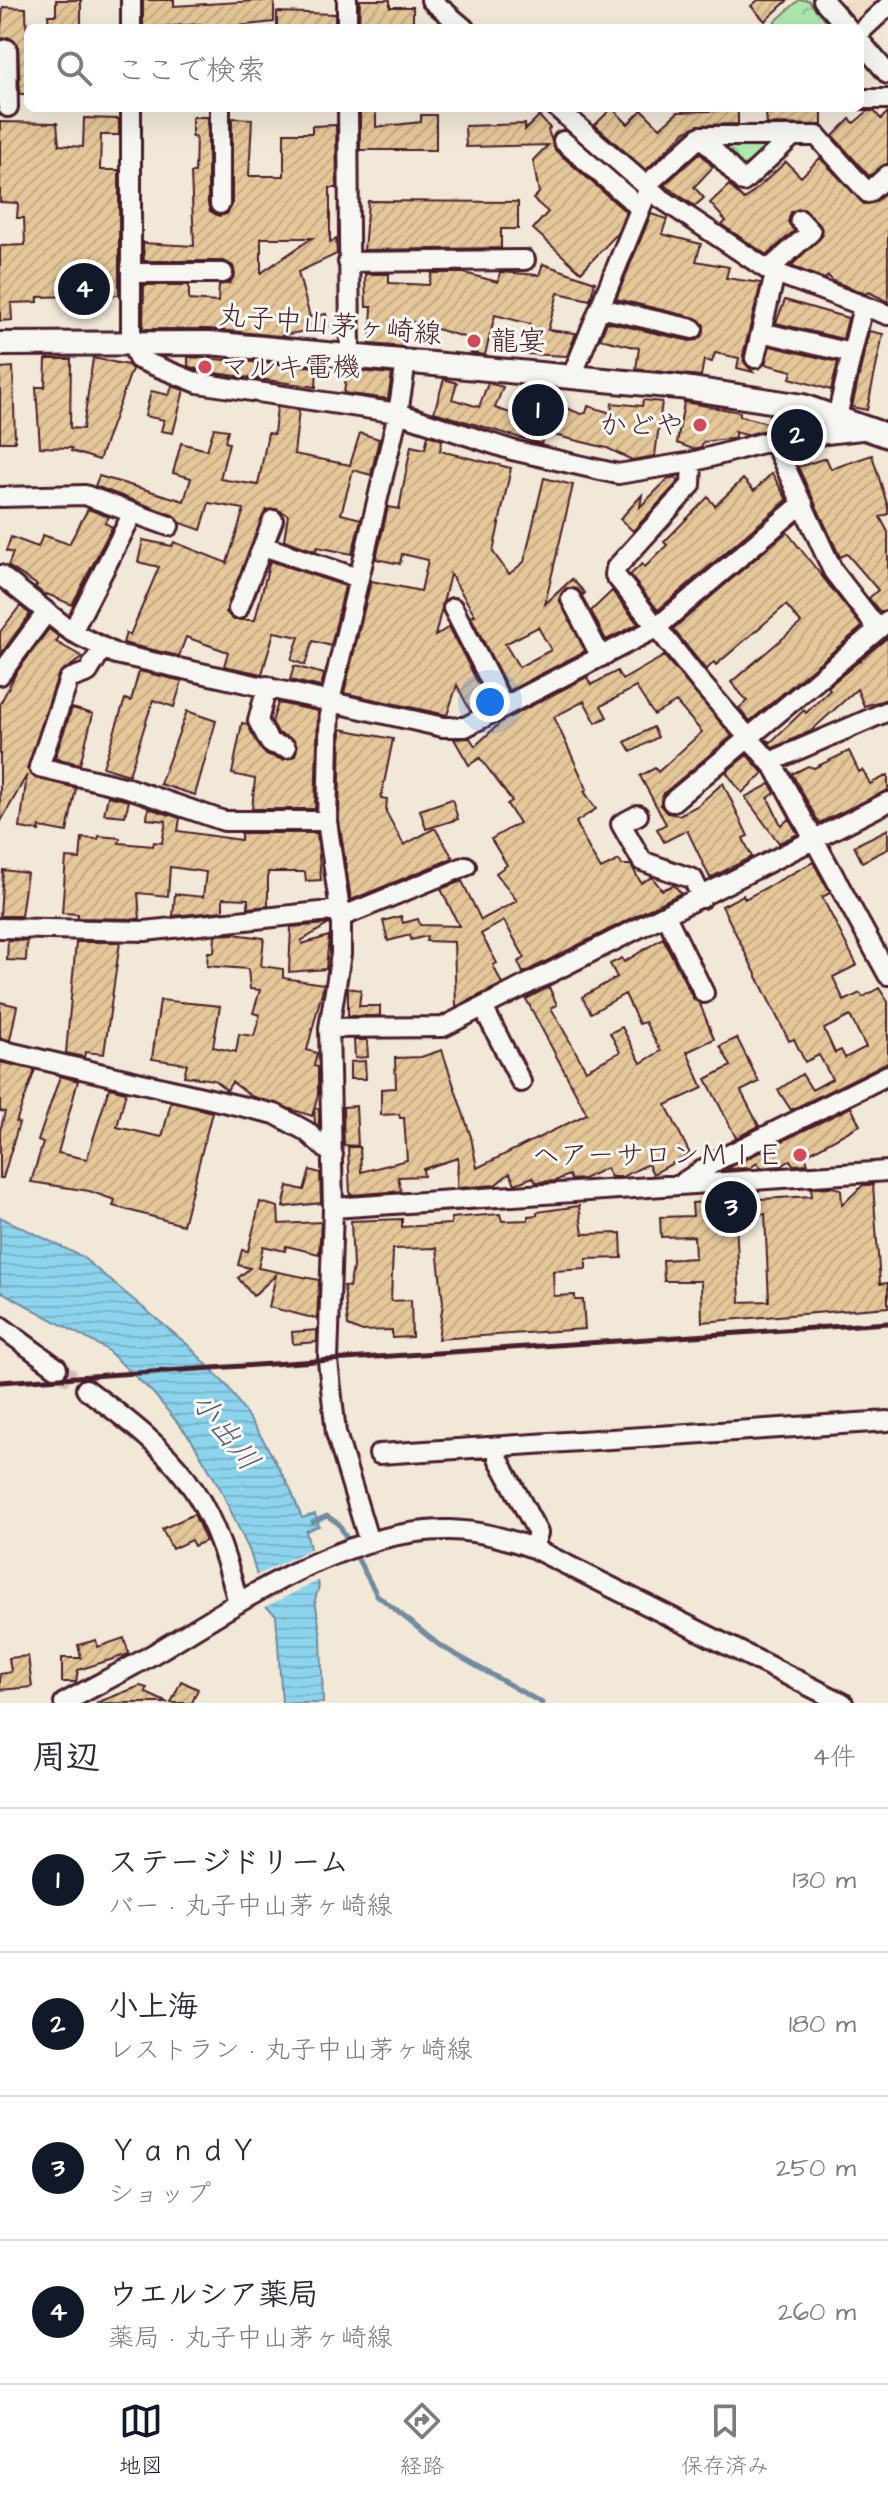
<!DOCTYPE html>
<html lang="ja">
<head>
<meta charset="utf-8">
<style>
  :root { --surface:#fff; --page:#f7f7f7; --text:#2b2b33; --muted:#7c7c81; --line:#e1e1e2; --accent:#111827 }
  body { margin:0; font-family:"Architects Daughter","Klee One",sans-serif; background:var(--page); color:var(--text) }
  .you { position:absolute; left:490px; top:702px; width:28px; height:28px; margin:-20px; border:6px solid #fff; border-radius:50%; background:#1a73e8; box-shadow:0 0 0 12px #1a73e833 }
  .badge { display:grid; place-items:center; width:52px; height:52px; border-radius:50%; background:var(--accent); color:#fff; font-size:26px; font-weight:700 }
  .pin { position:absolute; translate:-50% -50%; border:4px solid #fff; box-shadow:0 2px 8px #0006 }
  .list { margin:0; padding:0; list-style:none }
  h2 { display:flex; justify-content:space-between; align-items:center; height:104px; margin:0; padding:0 32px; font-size:34px }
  h2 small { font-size:26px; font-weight:400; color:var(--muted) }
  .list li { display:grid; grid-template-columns:52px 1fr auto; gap:24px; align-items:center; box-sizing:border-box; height:144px; padding:0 32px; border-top:2px solid var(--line) }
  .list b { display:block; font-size:30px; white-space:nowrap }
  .list p { margin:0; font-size:26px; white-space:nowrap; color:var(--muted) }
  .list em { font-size:26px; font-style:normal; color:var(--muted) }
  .icon { flex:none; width:44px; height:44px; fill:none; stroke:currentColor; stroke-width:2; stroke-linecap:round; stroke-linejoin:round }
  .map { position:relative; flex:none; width:888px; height:1703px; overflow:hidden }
  .search { position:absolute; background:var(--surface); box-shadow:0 8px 32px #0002; left:24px; right:24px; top:24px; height:88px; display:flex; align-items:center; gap:20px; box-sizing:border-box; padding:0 28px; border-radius:12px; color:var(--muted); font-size:30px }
  .sheet { height:680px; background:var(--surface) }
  nav { display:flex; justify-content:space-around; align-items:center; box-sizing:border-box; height:112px; border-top:2px solid var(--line); background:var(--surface); font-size:22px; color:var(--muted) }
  nav a { display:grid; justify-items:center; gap:4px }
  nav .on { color:var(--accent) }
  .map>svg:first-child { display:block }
</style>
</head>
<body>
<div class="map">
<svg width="888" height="1703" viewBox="0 0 888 1703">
  <defs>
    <pattern id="park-crowns" width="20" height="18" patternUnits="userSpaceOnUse" patternTransform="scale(2)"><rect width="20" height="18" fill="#ade9af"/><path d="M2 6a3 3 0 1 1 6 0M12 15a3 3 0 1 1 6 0" fill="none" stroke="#96c797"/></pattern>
    <pattern id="water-rules" width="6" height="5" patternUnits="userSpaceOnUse" patternTransform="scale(2)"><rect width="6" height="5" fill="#8cd4ed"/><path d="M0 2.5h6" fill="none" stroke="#7ab6cb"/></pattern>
    <pattern id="building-hatch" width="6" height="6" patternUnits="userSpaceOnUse" patternTransform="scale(2)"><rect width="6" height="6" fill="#e5c899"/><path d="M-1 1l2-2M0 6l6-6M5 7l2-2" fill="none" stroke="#c6ab84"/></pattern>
  </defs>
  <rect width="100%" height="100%" fill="#f1e8d7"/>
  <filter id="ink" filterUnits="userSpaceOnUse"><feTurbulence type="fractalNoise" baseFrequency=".0125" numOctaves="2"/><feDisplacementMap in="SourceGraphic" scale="16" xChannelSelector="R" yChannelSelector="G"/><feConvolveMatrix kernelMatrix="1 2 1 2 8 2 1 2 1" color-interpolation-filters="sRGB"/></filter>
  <g filter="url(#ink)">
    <path fill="#eddec4" d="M836 0H879L853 19Z"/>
    <path fill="url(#park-crowns)" stroke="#7c846d" stroke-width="2" d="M799 0H808L833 28H768Z
      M722 144 773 145 747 169Z"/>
    <path fill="url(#water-rules)" stroke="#728c9f" stroke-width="2" d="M0 1217 81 1256 188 1345 228 1387 264 1441 290 1488 302 1518 315 1514 319 1526 306 1531 319 1586 315 1600 321 1637 323 1703H282L276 1615 266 1607 250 1552 220 1488 191 1439 154 1394 106 1349 0 1291Z"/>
    <path fill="#f1e8d7" d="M314 1547 322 1579 263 1608 253 1577Z"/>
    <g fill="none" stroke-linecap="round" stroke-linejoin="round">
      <path stroke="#728c9f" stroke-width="5" d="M313 1522 327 1516 339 1524 377 1595 439 1645 542 1703"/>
    </g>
    <path fill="url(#building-hatch)" stroke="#4a1f2b" stroke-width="2" fill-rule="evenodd" d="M56 0H81V28H49L48 15H56Z
      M143 0H174V6L274 0V22L218 28H202V24L143 28Z
      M360 0H390V7H413V28L359 26Z
      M758 0H788L765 21 751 6Z
      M3 7 26 8 28 94H20L18 44 8 37 0 39Z
      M277 12 335 14V28H277Z
      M612 108 628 124 642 110 660 128 678 112 738 110V124L698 125 686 131 646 170 595 125Z
      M360 111H376V127L421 122V115H436V150H360Z
      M799 111H822V125L767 124 766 114Z
      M868 111H874L881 119 888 112V163L869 176 833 136 850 119 854 123Z
      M539 116 550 128 548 130 555 150 626 212 617 234 581 272 533 229 548 212 533 199 539 193 533 160 548 145 466 147 465 126 525 124V130Z
      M192 117H208V204L210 211 219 216 227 214 232 205V118L252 119 249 176H284V133H312V126L336 125 337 188H330V242L336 239 337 254 298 272 310 317 326 314 328 327 279 336 209 329H143L144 285H189V300L218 302 219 285 230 283 235 274 233 266 224 261H144L143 243 194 246 191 173H195L196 137H192ZM261 238H312L261 273Z
      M84 118 119 119V135H101L100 170H119V295L38 297V302L11 303 12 320 0 321V246L25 245 24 218H17L18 203 0 202V122L57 123 59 145 83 147Z
      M700 153 713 167 694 187 704 198 695 206 664 185Z
      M820 158 864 204 875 202 888 191V302L869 292 866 294 833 281 828 276 825 279 791 266 823 235 820 225 804 209 791 212 788 222 794 231 767 255 722 225 726 221 710 203 729 185 744 200 786 162 801 177Z
      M368 201 518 202V229H501V248L364 250Z
      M651 214 667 219 662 234 701 244 696 261 729 267 726 278 761 283 743 355 744 362 753 372 737 368 739 358 715 353 712 362 704 360 701 376 636 369 639 348 600 339 607 322 690 341 697 340 704 332V325L696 318 616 299Z
      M543 264 595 282 590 300 558 293 548 330 576 333 567 356 527 354 530 324 495 315 485 355 471 353 474 340 406 320 404 347 370 344 372 307H366L365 274H389V283L429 285 432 273H464L498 282 500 272 539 275Z
      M785 300 848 318 843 339 776 323Z
      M869 331 883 334 867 410 852 407Z
      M770 346 838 362 831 390 790 378 792 371 765 364Z
      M188 357 317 367 316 387 201 371 188 366Z
      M93 358 128 365 132 369 99 460 71 451 72 448 40 447 36 387H45L46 359H71L70 428 83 429Z
      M13 367 15 442H0V368Z
      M347 370 392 374 388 399 344 393Z
      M444 379 457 383 452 399 479 407 488 383 503 387 495 408 526 418 535 388 556 394 554 403 581 414 586 413 588 406 611 413 612 403 642 406 643 400 662 402 655 456 632 460 607 448 545 433 541 444 434 412Z
      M172 386 184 390 173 433 161 431 164 420 145 416 151 391 169 395Z
      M684 402 740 412V416L767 423 765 430 746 435 735 432V438L703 442 701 447 693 449 677 443Z
      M277 407 299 410 294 454 350 465 360 433 379 439 371 475 353 470 341 514 361 519 352 554 317 547 316 551 284 540 288 515 277 509 266 510 226 612 234 620H255L270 561 345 586 331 646 313 641 305 665 291 660 299 637 274 632 262 674 224 666 228 652 186 637 179 656 123 643 126 633 130 635 159 567 138 562 143 540 172 546 174 542 227 563 244 509 209 503 201 530 181 523 173 515 95 486 99 476 184 501 191 478 173 473 181 443 207 450 214 428 228 430 225 442 229 443 220 479 258 485 268 433 274 434Z
      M769 416 793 420 792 426 767 428Z
      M428 435 442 440 440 451 511 468 493 552 509 574 524 562 544 478 573 485 545 604 572 579 585 593 583 595 577 589 566 588 559 599 585 651 509 691 471 617 475 615 450 574 435 636 449 627 488 702 470 711 457 685 447 715 344 693 371 581 421 591 428 560 402 554 400 564 376 559 388 507 399 509 411 446 425 449ZM538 627 551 650 519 667 505 644Z
      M872 455 888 507V514L880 517 888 532V609L880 612 869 598 878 590 847 554 840 557 798 467 826 458 831 469Z
      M772 473 787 500 658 610 630 575 642 564 645 567 667 545 664 542 708 497 715 506 743 479 754 491Z
      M675 477 679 481 633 531 620 519 642 495 640 507 668 479Z
      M88 509 109 517 105 523 112 527 72 605 47 594 46 596 35 587 37 585 8 566 13 553 6 551 11 537 38 547 43 535 69 544Z
      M787 532 862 627 750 721 739 708 747 701 731 682 801 623 786 605 716 665 714 662 706 670 673 629Z
      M612 591 638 624 606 640 591 611Z
      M20 606 30 614 0 655V632Z
      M49 629 59 637 56 642 83 657 58 675 27 769 35 778 76 788 67 832 40 827 39 831 20 828 27 775 0 823V704L16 673Z
      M888 637V699L864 706 857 689 811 731 773 748 766 739 771 742 804 710 806 713 830 690 828 687Z
      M664 656 732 736 664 793 660 805 667 813 679 815 697 806 723 783 748 836 743 838 752 857 710 878 687 830 664 842 657 829 666 824 640 776 655 768 658 772 702 732 676 702 654 715 636 687 601 706 607 717 596 723 584 701 554 717 587 789 584 791 596 809 576 822 590 851 601 869 619 860 622 865H631L641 883 652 877 662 890 674 885 681 893 523 973 518 962 525 958 504 921 481 934 497 963 493 965 502 984 456 1007 454 942 426 941 427 936 411 940 410 935 388 941 383 921 401 916 403 923 418 919 420 925 459 926 441 889 462 881 481 920 517 901 496 873 507 865 491 839 519 823 507 804 512 801 480 758 469 765 454 739 470 738 475 746 502 721 587 677 591 685 617 671 622 680Z
      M294 666 324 674 321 687 290 680Z
      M139 671 182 681 174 707 153 700 129 775 103 767 125 699 131 701Z
      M278 703 318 711 315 809H252L255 779 232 774 242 723 247 724 265 754 283 760 295 756V741L278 733 272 722Z
      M72 708 93 714 80 764 55 758Z
      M187 711 216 721 195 795 160 784Z
      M653 727 658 737 631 752 625 742Z
      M341 729 393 739 381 798 387 799 386 812 404 845 435 828 453 858 351 900 339 820Z
      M849 751 859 772 863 770 870 784 888 775V790L819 823 792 774 808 766 814 768Z
      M747 755 763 773 742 793 726 772Z
      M770 784 775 793 768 798 781 825 789 819 798 834 779 843 745 797Z
      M108 796 129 801 125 816 104 814Z
      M452 799 458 819 426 829 420 810Z
      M148 808 180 818 178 831 241 840V833H317L321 880 306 881 305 872H268V906L248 908V899L223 898V911L173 916 175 894 203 897 206 872 170 867 168 896 138 893 140 919 78 918V914L62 913 66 858 80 859 82 838 98 839 99 836 120 838 119 843 153 846 154 842 162 843 166 821 147 819Z
      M888 829V849L862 862 854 846Z
      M813 862 830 893 822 897 857 965 833 977 844 1001 860 993 863 997 879 988 888 1002V1062L791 1110 778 1090 802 1074 812 1090 832 1079 819 1055 805 1062 794 1039 789 1041 722 906 743 895 745 899ZM850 1016 866 1047 845 1058 841 1050 835 1053 824 1029Z
      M3 870 27 873 21 916H0Z
      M329 924 301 941 302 944 329 936 326 969 289 972 291 927Z
      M233 934 264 938 261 966 283 969V978L324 984 307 1050 317 1053 314 1066 318 1067V1094L314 1109 319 1108V1127L315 1123 314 1109 312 1116 251 1096 232 1082 227 1090 214 1080 184 1076 187 1064 152 1059 160 1000 220 1006 213 1047 236 1052 239 1034 254 1036 260 1015 253 1013 260 990 250 989 248 969 207 966 208 952H214L215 935Z
      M663 938 693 998 700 1004 714 1039 687 1052 703 1088 666 1105 690 1154 653 1174 648 1164 622 1177H611L606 1168 583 1179 571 1180 569 1175 555 1181 536 1182 533 1177 515 1184 510 1173 495 1185 457 1188 458 1158 423 1169 424 1176 398 1177 401 1191 350 1195 348 1147H360L361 1172 407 1160 404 1118H400L399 1114 381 1115V1089L396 1088 395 1058 421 1057 442 1050 471 1137 477 1168 587 1114 526 999 549 987 557 1005 551 1008 586 1070 620 1052 610 1033 622 1027 641 1063 661 1051 645 1022 639 1024 625 994 591 1013 582 997 617 977 610 964 622 958 624 962Z
      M8 940 27 941 26 961 7 960Z
      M76 942H120L104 1054 85 1052 84 1057 66 1053Z
      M348 988 361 990 359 1006H380V1016H348Z
      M0 1002 17 1006 10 1040 0 1038Z
      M737 1038 759 1082 741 1091 759 1126 736 1138 706 1079 731 1066 720 1046Z
      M354 1040H367L368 1057 355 1058Z
      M365 1061 366 1079H350V1062Z
      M0 1062 35 1070 16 1122 19 1123 3 1178H0V1131L5 1112 0 1111Z
      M60 1076 78 1081 58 1153 87 1159 109 1088 126 1092 117 1127 162 1137 171 1102 212 1112 183 1225 113 1206 115 1200 89 1191 31 1182 43 1143 38 1141Z
      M356 1106 358 1146 344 1145 343 1107Z
      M851 1107 860 1125 811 1152 806 1157 808 1164 793 1165 790 1160 782 1166 760 1168 757 1163 750 1168 726 1169Z
      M310 1170 320 1173 321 1203 283 1207 288 1186 304 1190Z
      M863 1185H873L880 1284 888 1283V1307L702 1322 701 1281H664L663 1260 695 1258 694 1236 661 1237 660 1217 693 1216 692 1203 812 1196 811 1188 832 1187 841 1189 842 1205ZM765 1214 769 1301 740 1302 736 1220 738 1216Z
      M260 1202 278 1207 279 1224 321 1222 319 1254 286 1246 285 1251 263 1246 258 1268 319 1280 317 1319 269 1307 276 1275 253 1296 238 1278 250 1268 238 1265 242 1250 248 1251Z
      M579 1206 583 1234 621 1233 622 1258 586 1259V1269L553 1271 554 1296 575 1295V1300H583L585 1329 438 1339 443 1303 437 1248 393 1249 391 1301 411 1300 412 1337 392 1338V1330L360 1331 348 1326 344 1286 349 1287 353 1268 351 1221 402 1219V1227L451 1224V1218L500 1214 502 1221 528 1220V1216L537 1215V1212Z
      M317 1330V1342L293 1344 292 1332Z
      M194 1514 206 1541 194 1546 191 1540 172 1549 162 1529Z
      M124 1638 129 1654 78 1670 76 1682H62V1658H81L78 1645 96 1640 98 1647Z
      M28 1656 32 1687 0 1690V1674L11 1672 9 1658Z
      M181 1681 198 1689 192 1703H171Z
      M140 1686 147 1688 146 1693 168 1703H96Z"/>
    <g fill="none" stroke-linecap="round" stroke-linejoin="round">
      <path stroke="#d0c0b5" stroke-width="18" stroke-dasharray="18 9" stroke-linecap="butt" d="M57 1368 86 1389"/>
      <g stroke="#4a1f2b" stroke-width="24">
        <path id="minor" d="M131 0V28
          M347 0V28
          M431 0 464 28
          M823 0 848 28
          M860 32 888 6
          M860 41 888 74
          M7 49 8 107
          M860 99H888
          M131 108V341L138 359 198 383 398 413 512 450 618 474 692 462 773 440 870 429
          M348 108 350 356
          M557 108 659 197 768 270 888 315
          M701 136 743 182 793 136
          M563 141 640 208
          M220 204V108
          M348 262 525 260
          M768 270 811 232 800 220
          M132 273H223
          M775 274 761 332 851 353
          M600 308 693 329
          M755 358 761 332
          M572 376 652 180 701 136H817L868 193 888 175
          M837 417 863 306
          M773 440 833 571 878 629
          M692 462 691 485 616 568 615 575 701 683 775 768 888 975
          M0 497 85 495 133 513
          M263 546 358 578
          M0 575 72 632 116 654 443 727H465L656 628 803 503
          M571 599 601 657
          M453 608 504 707
          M238 609 273 520
          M72 632 133 513 169 526
          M102 649 88 672 69 679 39 767 128 788 224 821H327
          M0 675 46 613
          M267 686 258 721 270 743 286 748
          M770 762 888 711
          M672 802 888 621
          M638 815 621 824 642 861 693 879 702 898
          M666 916 704 993
          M341 917 466 866
          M0 928 145 931 339 910
          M483 1007 521 1082
          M329 1028 443 1027 888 802
          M0 1050 275 1114 306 1131 333 1155
          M685 1181 718 1160 888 1075
          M333 1208 888 1171
          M0 1326 57 1368
          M86 1389C178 1457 210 1489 238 1603
          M500 1447 498 1458 538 1533 533 1548
          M379 1454 888 1421
          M369 1542 336 1433 328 1361 333 1208 329 1028 341 954V917L327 821 330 701 398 413 406 362
          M64 1703C94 1686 125 1671 155 1653 240 1602 347 1528 450 1530 480 1531 505 1538 533 1548L843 1703"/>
      </g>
      <g stroke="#4a1f2b" stroke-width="28">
        <path id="major" d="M0 344 209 343 679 387 803 406 888 436"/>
      </g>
      <use href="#minor" stroke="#f6f6f2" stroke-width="18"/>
      <use href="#major" stroke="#f6f6f2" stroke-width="22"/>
      <path stroke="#4a1f2b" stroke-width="5" d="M0 1382 888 1323"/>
    </g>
  </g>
  <g fill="#d1495b" stroke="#f6f6f2" stroke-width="3">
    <circle cx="474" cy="341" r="8"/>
    <circle cx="205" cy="367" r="8"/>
    <circle cx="700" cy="425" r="8"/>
    <circle cx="800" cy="1155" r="8"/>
  </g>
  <g text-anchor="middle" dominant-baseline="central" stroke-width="6" stroke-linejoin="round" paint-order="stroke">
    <g font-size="28" fill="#4a1f2b" stroke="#f6f6f2">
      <text transform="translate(330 325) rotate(5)">丸子中山茅ヶ崎線</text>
    </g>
    <g font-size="28" fill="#4a1f2b" stroke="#f6f6f2" text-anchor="start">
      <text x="490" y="341">龍宴</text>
      <text x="221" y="367">マルキ電機</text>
      <text x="684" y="425" text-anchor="end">かどや</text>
      <text x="784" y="1155" text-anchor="end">ヘアーサロンＭＩＥ</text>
    </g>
    <g font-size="30" font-style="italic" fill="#5e5565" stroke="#f6f6f2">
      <text transform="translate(225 1432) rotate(52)">小出川</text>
    </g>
  </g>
</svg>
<div class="you"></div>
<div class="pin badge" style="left:538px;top:410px">1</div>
<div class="pin badge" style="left:797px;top:435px">2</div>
<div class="pin badge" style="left:731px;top:1207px">3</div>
<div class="pin badge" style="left:84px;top:289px">4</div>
<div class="search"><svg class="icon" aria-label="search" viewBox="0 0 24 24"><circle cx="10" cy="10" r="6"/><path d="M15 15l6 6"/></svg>ここで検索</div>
</div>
<section class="sheet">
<h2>周辺<small>4件</small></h2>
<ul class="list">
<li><span class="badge">1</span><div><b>ステージドリーム</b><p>バー · 丸子中山茅ヶ崎線</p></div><em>130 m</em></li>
<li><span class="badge">2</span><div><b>小上海</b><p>レストラン · 丸子中山茅ヶ崎線</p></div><em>180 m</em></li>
<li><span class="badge">3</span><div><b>ＹａｎｄＹ</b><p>ショップ</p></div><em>250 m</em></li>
<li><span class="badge">4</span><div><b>ウエルシア薬局</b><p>薬局 · 丸子中山茅ヶ崎線</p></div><em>260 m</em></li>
</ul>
</section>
<nav>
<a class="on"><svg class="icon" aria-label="map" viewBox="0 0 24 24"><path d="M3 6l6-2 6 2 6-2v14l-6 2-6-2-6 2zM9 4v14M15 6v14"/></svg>地図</a>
<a><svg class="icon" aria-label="directions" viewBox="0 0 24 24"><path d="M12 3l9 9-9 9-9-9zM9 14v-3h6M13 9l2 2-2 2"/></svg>経路</a>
<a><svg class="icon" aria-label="saved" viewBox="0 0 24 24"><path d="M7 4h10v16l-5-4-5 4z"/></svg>保存済み</a>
</nav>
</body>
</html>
